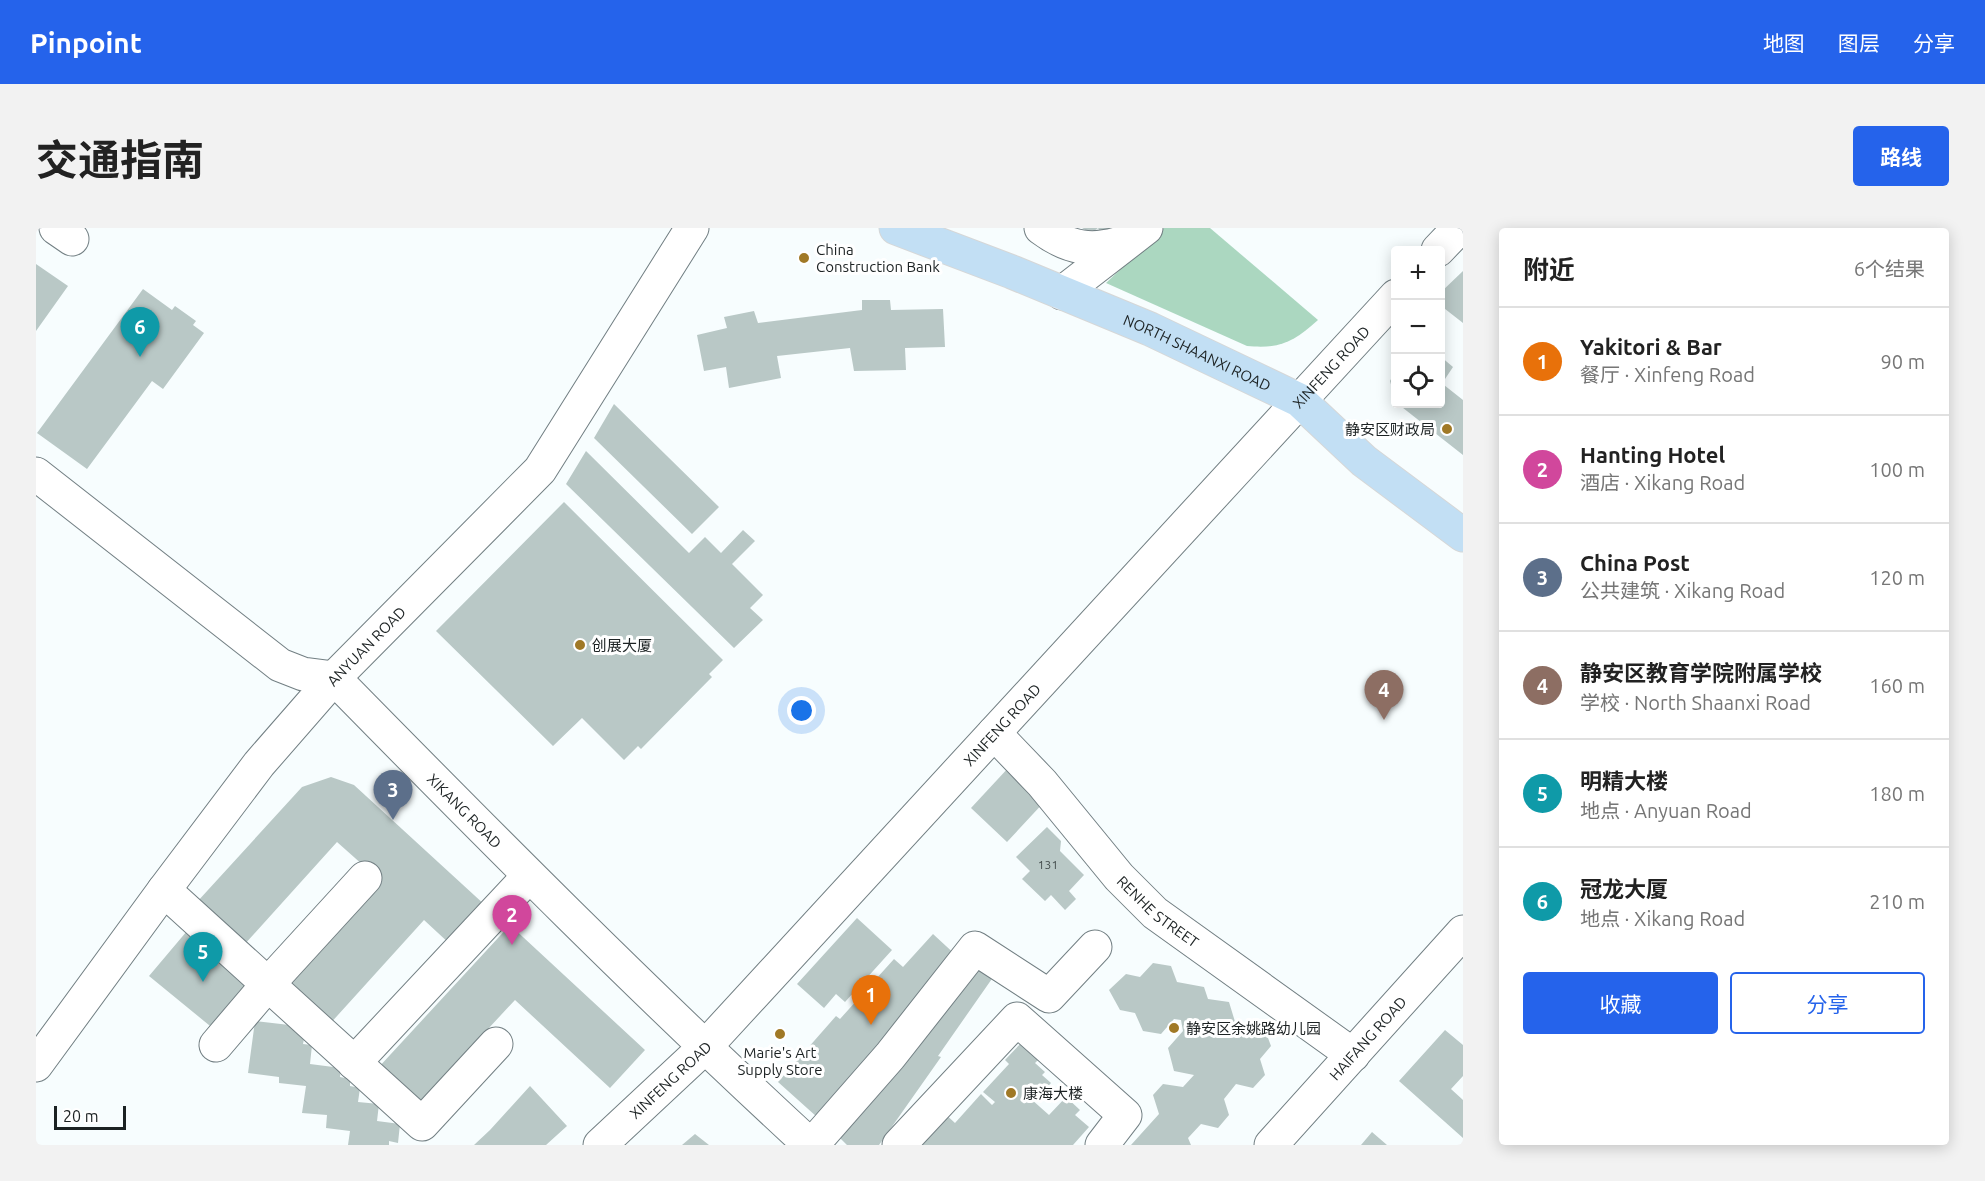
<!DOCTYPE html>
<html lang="zh">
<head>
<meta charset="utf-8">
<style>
  :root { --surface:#fff; --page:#f2f2f2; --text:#222; --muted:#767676; --line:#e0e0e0; --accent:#2563eb }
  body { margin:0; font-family:Ubuntu,"Noto Sans SC",sans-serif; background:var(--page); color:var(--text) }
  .controls { position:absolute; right:18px; top:18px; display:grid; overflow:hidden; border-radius:6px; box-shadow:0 3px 15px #0003 }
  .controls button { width:54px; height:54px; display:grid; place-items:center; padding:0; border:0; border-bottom:2px solid var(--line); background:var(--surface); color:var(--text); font:30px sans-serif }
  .scale { position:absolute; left:18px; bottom:15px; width:72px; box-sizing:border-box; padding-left:6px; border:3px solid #1c2223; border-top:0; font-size:16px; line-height:21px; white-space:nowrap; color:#1c2223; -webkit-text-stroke:4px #fff; paint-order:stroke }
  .you { position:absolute; left:766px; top:483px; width:21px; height:21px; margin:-15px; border:4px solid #fff; border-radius:50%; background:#1a73e8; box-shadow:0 0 0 9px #1a73e833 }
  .badge { display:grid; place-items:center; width:39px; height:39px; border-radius:50%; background:var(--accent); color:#fff; font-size:20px; font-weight:700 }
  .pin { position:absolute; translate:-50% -50px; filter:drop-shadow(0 2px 3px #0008) }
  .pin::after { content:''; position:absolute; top:32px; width:21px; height:18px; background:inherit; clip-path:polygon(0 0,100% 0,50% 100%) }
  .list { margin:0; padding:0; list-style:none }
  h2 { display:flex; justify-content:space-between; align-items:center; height:78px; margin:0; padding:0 24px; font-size:26px }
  h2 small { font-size:20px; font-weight:400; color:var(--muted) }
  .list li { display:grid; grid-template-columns:39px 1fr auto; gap:18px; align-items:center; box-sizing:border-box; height:108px; padding:0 24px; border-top:2px solid var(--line) }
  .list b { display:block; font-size:22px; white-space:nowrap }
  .list p { margin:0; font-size:20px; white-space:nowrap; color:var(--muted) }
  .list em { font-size:20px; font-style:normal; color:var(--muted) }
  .actions { display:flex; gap:12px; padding:18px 24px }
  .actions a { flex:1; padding:14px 0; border:2px solid var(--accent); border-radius:6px; text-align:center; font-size:21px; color:var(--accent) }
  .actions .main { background:var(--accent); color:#fff }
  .icon { flex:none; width:33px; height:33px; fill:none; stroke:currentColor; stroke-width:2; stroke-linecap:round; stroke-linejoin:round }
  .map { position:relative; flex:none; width:1427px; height:917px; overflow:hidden; border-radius:6px }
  header { display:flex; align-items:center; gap:36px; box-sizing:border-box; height:84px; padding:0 30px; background:var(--accent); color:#fff }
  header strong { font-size:28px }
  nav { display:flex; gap:33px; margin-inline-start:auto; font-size:21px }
  .intro { display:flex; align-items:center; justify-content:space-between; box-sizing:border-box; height:144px; padding:0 36px }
  h1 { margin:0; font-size:42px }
  .button { padding:15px 27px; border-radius:6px; background:var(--accent); color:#fff; font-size:21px; font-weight:700 }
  main { display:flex; gap:36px; padding:0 36px }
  aside { flex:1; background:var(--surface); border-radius:6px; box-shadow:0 3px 15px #0003 }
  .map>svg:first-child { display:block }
</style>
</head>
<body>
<header>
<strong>Pinpoint</strong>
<nav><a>地图</a><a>图层</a><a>分享</a></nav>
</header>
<div class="intro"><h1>交通指南</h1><a class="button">路线</a></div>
<main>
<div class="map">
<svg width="1427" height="917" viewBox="0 0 1427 917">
  <rect width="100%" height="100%" fill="#f7fdfe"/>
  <path fill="#abd7c0" d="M1128 0H1174L1282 92C1257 114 1245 121 1211 118L1070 55Z"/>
  <path fill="#b9c8c6" d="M1046 0H1073L1065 5 1062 0 1055 5Z
    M0 36 32 58 0 103Z
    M1427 43V95L1404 77V65Z
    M107 61 136 82 139 78 160 93 157 97 168 105 127 161 116 153 51 241 1 205Z
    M826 72H854L855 82 907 81 909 119 869 120 870 142 818 143 814 120 741 128 745 150 693 160 690 139 668 143 661 107 691 100 688 89 718 83 722 95 826 82Z
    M1404 128 1417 139 1409 151 1408 157 1427 172V227L1362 176H1404Z
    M1360 141V174L1356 170 1358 167 1354 153Z
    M578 176 683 279 656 306 558 210Z
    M550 223 653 325 669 309 685 325 707 302 719 313 696 336 727 367 714 380 727 392 698 420 530 256Z
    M528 274 687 432 673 446 676 449 605 521 602 518 588 532 546 490 517 518 400 403Z
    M974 538 1010 572 971 614 935 580Z
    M295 549 318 557 450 678 415 717 388 692 292 798 249 759 346 654 301 614 208 717 161 674 266 559Z
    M1011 599 1025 613 1024 623 1048 647 1033 663 1040 671 1029 682 1015 667 1009 673 986 651 994 643 980 629Z
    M821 690 856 722 809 774 800 766 788 780 761 756Z
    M474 697 609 822 574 860 479 772 382 876 342 840Z
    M151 703 217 757 179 802 113 748Z
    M897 706 923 730 781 889 742 854 800 788 804 791 858 731 867 739Z
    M940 731 960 745 902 828 905 829 843 917H811L804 910 875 822Z
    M1117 735 1135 738 1141 754 1168 759 1172 771 1193 774 1200 797 1229 802 1235 818 1224 831 1229 847 1217 860 1200 856 1188 871 1193 887 1182 900 1165 896 1152 910 1155 917H1095L1123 886 1117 867 1127 856 1147 859 1158 847 1138 843 1132 820 1147 803 1145 792 1138 791 1125 806 1107 803 1099 785 1084 782 1073 762 1090 746 1104 749Z
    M219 793 262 798 261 805 269 806 267 816 276 817 274 836 305 840 304 849 314 851V858L324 860 322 874 343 876 341 893 364 896 362 915 353 913V917H312L314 903 290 900 291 887 266 885 270 858 243 855V849L212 845Z
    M1409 802 1427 817V848L1415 861 1427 872V910L1363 853Z
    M986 814 1004 830 999 835 1009 844 1006 847 1015 855 1005 866 1003 863 995 871 1013 887 1030 869 1044 882 1039 887 1053 899 1037 917H875L906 883 919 895 945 866 956 877 959 874 947 864 973 836 969 832Z
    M494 858 531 898 510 917H438L454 902Z
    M1336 904 1351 917H1325Z
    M659 906 673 917H646Z"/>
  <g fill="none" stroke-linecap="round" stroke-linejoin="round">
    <g stroke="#727f83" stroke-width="35">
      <g id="minor">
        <path d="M20 0 36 11"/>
        <path d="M1005 0C1033 21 1057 25 1090 13"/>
        <path d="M1402 22 1423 0"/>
        <path d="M1026 65 1110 0"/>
        <path id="s1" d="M0 246 244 437 267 446 298 450C454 609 610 766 774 917"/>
        <path id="s2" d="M958 505 1006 555 1083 649 1119 685 1317 827"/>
        <path d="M128 662 386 896 460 816"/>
        <path d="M180 817 232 756 329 650"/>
        <path d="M318 835 493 648"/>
        <path id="s3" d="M0 837 128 662 223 536 298 450 504 242 656 0"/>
        <path id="s4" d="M564 917 669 819 1360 68"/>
        <path d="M776 917 854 828 939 720 1013 768 1059 719"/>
        <path d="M863 917 981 791 1089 887 1066 917"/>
        <path id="s5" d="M1235 917 1427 704"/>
      </g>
    </g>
    <g stroke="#d6d7d7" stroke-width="35">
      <g id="major">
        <path id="s6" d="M860 0 976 44 1114 101 1263 172 1328 233 1427 307"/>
      </g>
    </g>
    <use href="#minor" stroke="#fff" stroke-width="33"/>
    <use href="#major" stroke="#c2dff4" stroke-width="33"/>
  </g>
  <g fill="#a07926" stroke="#fff" stroke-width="2">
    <circle cx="768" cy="30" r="6"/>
    <circle cx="1411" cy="201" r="6"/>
    <circle cx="544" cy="417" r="6"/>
    <circle cx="1138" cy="800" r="6"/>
    <circle cx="744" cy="806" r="6"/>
    <circle cx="975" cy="865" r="6"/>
  </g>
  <g text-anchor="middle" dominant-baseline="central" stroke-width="6" stroke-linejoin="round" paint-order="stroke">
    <g font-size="12" fill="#434c4c">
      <text x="1012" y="636">131</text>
    </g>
    <g font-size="15" fill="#1c2223" stroke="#fff" text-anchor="start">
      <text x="780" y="21">China<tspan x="780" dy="17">Construction Bank</tspan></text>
      <text x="1399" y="201" text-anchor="end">静安区财政局</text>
      <text x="556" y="417">创展大厦</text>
      <text x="1150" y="800">静安区余姚路幼儿园</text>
      <text x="744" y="824" text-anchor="middle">Marie's Art<tspan x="744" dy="17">Supply Store</tspan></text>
      <text x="987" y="865">康海大楼</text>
    </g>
    <g font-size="15" fill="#1c2223" stroke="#fff">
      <text stroke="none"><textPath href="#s6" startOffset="326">NORTH SHAANXI ROAD</textPath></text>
      <text stroke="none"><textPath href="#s4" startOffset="1068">XINFENG ROAD</textPath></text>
      <text stroke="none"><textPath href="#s3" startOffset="534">ANYUAN ROAD</textPath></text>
      <text stroke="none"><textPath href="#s4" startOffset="582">XINFENG ROAD</textPath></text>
      <text stroke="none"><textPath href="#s1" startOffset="552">XIKANG ROAD</textPath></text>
      <text stroke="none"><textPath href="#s2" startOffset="243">RENHE STREET</textPath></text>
      <text stroke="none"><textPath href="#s5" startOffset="144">HAIFANG ROAD</textPath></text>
      <text stroke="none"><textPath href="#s4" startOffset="96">XINFENG ROAD</textPath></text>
    </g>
  </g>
</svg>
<div class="controls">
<button>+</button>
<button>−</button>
<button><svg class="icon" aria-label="locate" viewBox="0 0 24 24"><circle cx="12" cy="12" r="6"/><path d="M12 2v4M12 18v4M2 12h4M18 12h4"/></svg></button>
</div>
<div class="scale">20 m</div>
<div class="you"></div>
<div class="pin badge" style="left:835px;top:797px;background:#e8710a">1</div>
<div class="pin badge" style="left:476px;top:717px;background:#d1479c">2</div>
<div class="pin badge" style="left:357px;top:592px;background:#5c6f8a">3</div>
<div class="pin badge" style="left:1348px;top:492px;background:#8d6e63">4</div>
<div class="pin badge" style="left:167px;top:754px;background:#0f9aa8">5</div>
<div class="pin badge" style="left:104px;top:129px;background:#0f9aa8">6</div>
</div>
<aside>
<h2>附近<small>6个结果</small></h2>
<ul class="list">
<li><span class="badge" style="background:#e8710a">1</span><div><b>Yakitori &amp; Bar</b><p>餐厅 · Xinfeng Road</p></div><em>90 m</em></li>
<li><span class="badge" style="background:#d1479c">2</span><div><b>Hanting Hotel</b><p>酒店 · Xikang Road</p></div><em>100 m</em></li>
<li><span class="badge" style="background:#5c6f8a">3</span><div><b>China Post</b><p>公共建筑 · Xikang Road</p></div><em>120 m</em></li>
<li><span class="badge" style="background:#8d6e63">4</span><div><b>静安区教育学院附属学校</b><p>学校 · North Shaanxi Road</p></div><em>160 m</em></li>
<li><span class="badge" style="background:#0f9aa8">5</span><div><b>明精大楼</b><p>地点 · Anyuan Road</p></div><em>180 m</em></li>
<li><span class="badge" style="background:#0f9aa8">6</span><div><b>冠龙大厦</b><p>地点 · Xikang Road</p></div><em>210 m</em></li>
</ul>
<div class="actions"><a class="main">收藏</a><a>分享</a></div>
</aside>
</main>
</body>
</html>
